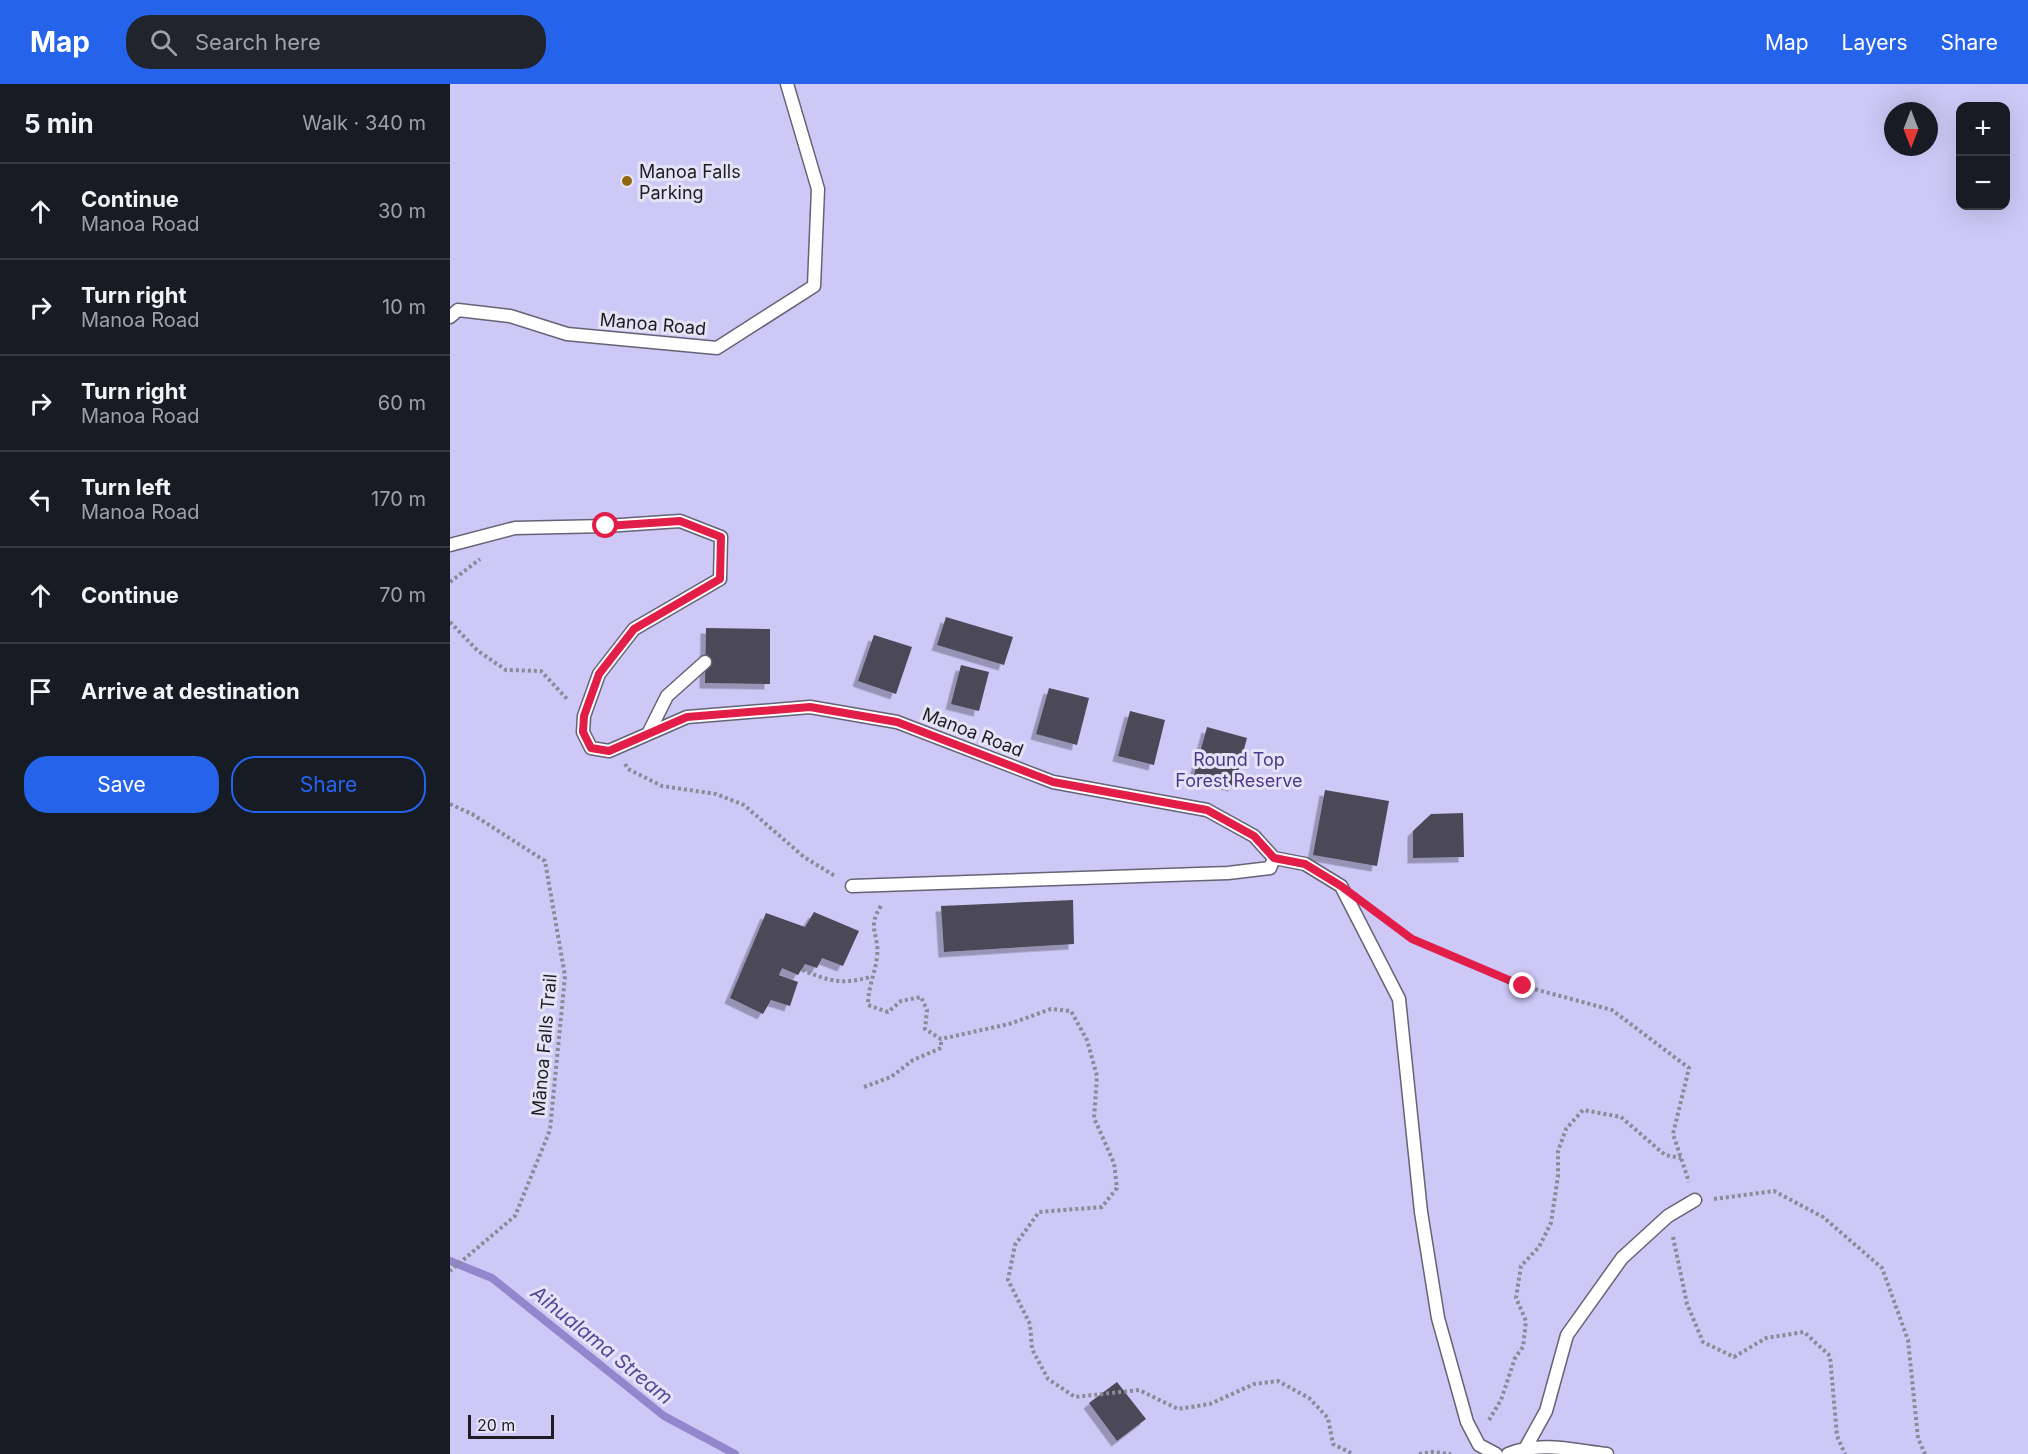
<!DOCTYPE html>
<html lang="en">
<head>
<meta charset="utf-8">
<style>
  :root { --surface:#171b24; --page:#20242c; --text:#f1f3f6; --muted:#9ea1a6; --line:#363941; --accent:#2563eb }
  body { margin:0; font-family:Inter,sans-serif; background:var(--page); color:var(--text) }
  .controls { position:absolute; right:18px; top:18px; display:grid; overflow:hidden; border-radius:12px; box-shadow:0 6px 24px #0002 }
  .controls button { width:54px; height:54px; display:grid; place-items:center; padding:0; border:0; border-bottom:2px solid var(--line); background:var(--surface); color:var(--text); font:30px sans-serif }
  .compass { position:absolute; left:1434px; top:18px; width:54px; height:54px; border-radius:50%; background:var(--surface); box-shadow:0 6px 24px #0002; rotate:180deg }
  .scale { position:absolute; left:18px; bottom:15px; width:86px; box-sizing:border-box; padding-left:6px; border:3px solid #1e1d24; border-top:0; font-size:16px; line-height:21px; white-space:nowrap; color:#1e1d24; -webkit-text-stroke:4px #e5e3f6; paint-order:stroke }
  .stop { position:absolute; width:18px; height:18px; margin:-14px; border:4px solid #e11d48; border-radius:50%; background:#fff }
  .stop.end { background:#e11d48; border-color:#fff; box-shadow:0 2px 6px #0008 }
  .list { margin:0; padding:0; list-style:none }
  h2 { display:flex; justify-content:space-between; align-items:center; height:78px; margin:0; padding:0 24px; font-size:26px }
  h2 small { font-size:20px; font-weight:400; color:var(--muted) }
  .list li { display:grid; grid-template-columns:39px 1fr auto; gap:18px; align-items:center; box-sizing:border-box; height:96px; padding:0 24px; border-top:2px solid var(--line) }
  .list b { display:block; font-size:22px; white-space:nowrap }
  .list p { margin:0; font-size:20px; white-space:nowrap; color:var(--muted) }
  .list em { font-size:20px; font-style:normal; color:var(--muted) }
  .actions { display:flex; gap:12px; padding:18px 24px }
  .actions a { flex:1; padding:14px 0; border:2px solid var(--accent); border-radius:24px; text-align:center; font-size:21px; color:var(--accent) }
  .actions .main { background:var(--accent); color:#fff }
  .icon { flex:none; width:33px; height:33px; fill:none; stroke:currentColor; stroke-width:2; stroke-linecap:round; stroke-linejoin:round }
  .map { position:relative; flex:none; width:1578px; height:1370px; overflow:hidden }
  header { display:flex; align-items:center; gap:36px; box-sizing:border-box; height:84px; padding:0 30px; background:var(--accent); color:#fff }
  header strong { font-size:28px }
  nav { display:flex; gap:33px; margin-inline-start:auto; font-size:21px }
  .search { width:420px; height:54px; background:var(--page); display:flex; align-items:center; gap:15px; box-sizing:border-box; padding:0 21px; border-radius:24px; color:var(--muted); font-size:22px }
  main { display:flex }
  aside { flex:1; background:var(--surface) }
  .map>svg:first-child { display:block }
</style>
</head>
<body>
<header>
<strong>Map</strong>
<div class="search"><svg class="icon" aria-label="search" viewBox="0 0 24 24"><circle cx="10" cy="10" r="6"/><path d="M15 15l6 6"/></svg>Search here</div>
<nav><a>Map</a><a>Layers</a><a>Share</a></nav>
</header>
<main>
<aside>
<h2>5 min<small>Walk · 340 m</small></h2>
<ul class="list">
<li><svg class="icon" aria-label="ahead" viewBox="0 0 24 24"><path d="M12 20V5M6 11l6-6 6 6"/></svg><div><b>Continue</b><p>Manoa Road</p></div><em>30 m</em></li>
<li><svg class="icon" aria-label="right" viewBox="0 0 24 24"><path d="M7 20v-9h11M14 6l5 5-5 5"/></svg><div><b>Turn right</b><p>Manoa Road</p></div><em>10 m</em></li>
<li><svg class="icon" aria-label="right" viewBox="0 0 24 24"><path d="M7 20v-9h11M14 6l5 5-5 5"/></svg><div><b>Turn right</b><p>Manoa Road</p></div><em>60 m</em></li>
<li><svg class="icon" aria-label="left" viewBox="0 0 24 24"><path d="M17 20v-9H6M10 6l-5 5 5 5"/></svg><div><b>Turn left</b><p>Manoa Road</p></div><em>170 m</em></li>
<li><svg class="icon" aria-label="ahead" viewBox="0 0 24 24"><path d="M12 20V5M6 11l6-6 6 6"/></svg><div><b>Continue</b></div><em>70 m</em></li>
<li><svg class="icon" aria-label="arrive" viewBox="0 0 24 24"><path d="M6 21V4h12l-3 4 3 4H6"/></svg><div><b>Arrive at destination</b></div></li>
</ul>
<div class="actions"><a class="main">Save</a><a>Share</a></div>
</aside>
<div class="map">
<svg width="1578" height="1370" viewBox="0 0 1578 1370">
  <defs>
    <filter id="shadow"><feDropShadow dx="-5.5" dy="5.5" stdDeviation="0" flood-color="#0004"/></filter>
  </defs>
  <rect width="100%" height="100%" fill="#e5e3f6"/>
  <path fill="#cec8f7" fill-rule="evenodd" d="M0 0H1578V1370H0ZM1510 22H1556V122H1510ZM1443 27H1479V63H1443Z"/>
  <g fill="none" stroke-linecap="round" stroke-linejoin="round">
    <path stroke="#9286cc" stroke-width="8" d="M0 1177 42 1194 214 1332 285 1370"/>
  </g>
  <path fill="#4b4959" filter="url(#shadow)" d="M496 533 563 553 554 581 487 561Z
    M256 544 320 545V600L255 599Z
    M424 551 462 563 446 610 408 597Z
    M511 581 539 588 529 627 501 620Z
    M599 604 639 614 627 661 586 650Z
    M680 627 715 636 704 681 668 672Z
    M757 643 797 654 784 702 744 691Z
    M875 706 939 717 927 782 863 771Z
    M1013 729 1014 773 963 774V747L981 730Z
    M623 816 624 860 494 868 491 822Z
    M364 828 409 847 393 882 372 874 367 884 355 880 348 891 332 884 329 891 348 898 340 922 321 916 313 930 280 914 316 829 355 843Z
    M667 1298 696 1335 667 1357 639 1319Z"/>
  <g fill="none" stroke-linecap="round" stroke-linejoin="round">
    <g stroke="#656374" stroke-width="15">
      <path id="service" d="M0 233 8 226 60 232 117 250 267 264 364 202 368 105 337 0
        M0 461 65 444 156 442 230 437 271 453 270 495 184 545 149 590 134 632 133 648 141 664 159 667 237 633 360 623 447 638 603 698 757 726 804 752 824 774 820 784 778 789 402 802
        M198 650 217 612 255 578
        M824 774 855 780 891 802 949 915 971 1128 988 1234 1017 1338 1029 1361 1046 1370
        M1076 1363 1096 1327 1117 1251 1172 1174 1218 1132 1245 1116
        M1058 1370C1091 1357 1123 1366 1157 1370"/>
    </g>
    <path stroke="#8b8a97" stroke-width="4" stroke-dasharray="3 3" stroke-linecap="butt" d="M0 498 30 475
      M0 538 28 567 56 586 91 587 118 616
      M175 680 178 685 212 702 266 710 294 721 354 773 385 792
      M0 720 22 730 95 777 115 892 100 1046 65 1132 0 1187
      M431 822C416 844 430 851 427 873 425 890 418 903 418 921L438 928 451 917 471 913 477 926 475 945 491 955 559 940 601 925 621 927 637 956 647 992 644 1034 664 1079 667 1104 652 1123 589 1128 565 1161 558 1196 580 1240 582 1265 598 1295 625 1313 689 1306 728 1325 760 1320 804 1300 828 1297 859 1314 878 1334 883 1360 903 1370
      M929 831 962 855 1073 902 1162 926 1239 984 1223 1050 1239 1098
      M352 886C379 897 392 901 420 893
      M414 1003 441 993 463 976 491 964V955
      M1264 1115 1324 1107 1373 1133 1432 1184 1458 1256 1468 1354 1475 1370
      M1223 1153 1237 1220 1253 1258 1284 1273 1316 1254 1354 1248 1380 1272 1387 1352 1395 1370
      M1039 1336 1051 1316 1065 1274 1073 1263 1076 1237 1066 1214 1071 1182 1089 1163 1101 1139 1108 1092V1067L1116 1045 1133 1026 1171 1033 1215 1071 1231 1074
      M969 1370 982 1368 1001 1370"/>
    <use href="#service" stroke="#fff" stroke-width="12"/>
  </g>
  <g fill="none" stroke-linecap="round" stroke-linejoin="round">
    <path stroke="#e11d48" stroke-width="8" d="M156 442 230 437 271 453 270 495 184 545 149 590 134 632 133 648 141 664 159 667 237 633 360 623 447 638 603 698 757 726 804 752 824 774 855 780 891 802 962 855 1073 902"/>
  </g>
  <circle fill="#90680f" stroke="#e5e3f6" stroke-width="2" cx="177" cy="97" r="6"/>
  <g text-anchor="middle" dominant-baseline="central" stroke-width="6" stroke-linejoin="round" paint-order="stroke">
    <g font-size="18" fill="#1e1d24" stroke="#e5e3f6" text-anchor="start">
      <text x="189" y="87">Manoa Falls<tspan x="189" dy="21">Parking</tspan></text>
    </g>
    <g font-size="18" fill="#1e1d24" stroke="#e5e3f6">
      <text transform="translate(203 240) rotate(5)">Manoa Road</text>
      <text transform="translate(523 648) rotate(21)">Manoa Road</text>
      <text transform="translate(94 961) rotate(-85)">Mānoa Falls Trail</text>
    </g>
    <g font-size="18" fill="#4e388c" stroke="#e5e3f6">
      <text x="789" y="675">Round Top<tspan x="789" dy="21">Forest Reserve</tspan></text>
    </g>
    <g font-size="20" font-style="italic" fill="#5a459b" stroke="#e5e3f6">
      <text transform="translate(152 1261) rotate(39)">Aihualama Stream</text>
    </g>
  </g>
</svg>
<div class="controls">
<button>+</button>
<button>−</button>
</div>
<svg class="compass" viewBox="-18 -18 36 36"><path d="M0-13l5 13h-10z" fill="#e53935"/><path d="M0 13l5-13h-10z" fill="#9ea1a6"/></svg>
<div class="scale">20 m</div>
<div class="stop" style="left:156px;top:442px"></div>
<div class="stop end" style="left:1073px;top:902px"></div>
</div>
</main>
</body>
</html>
